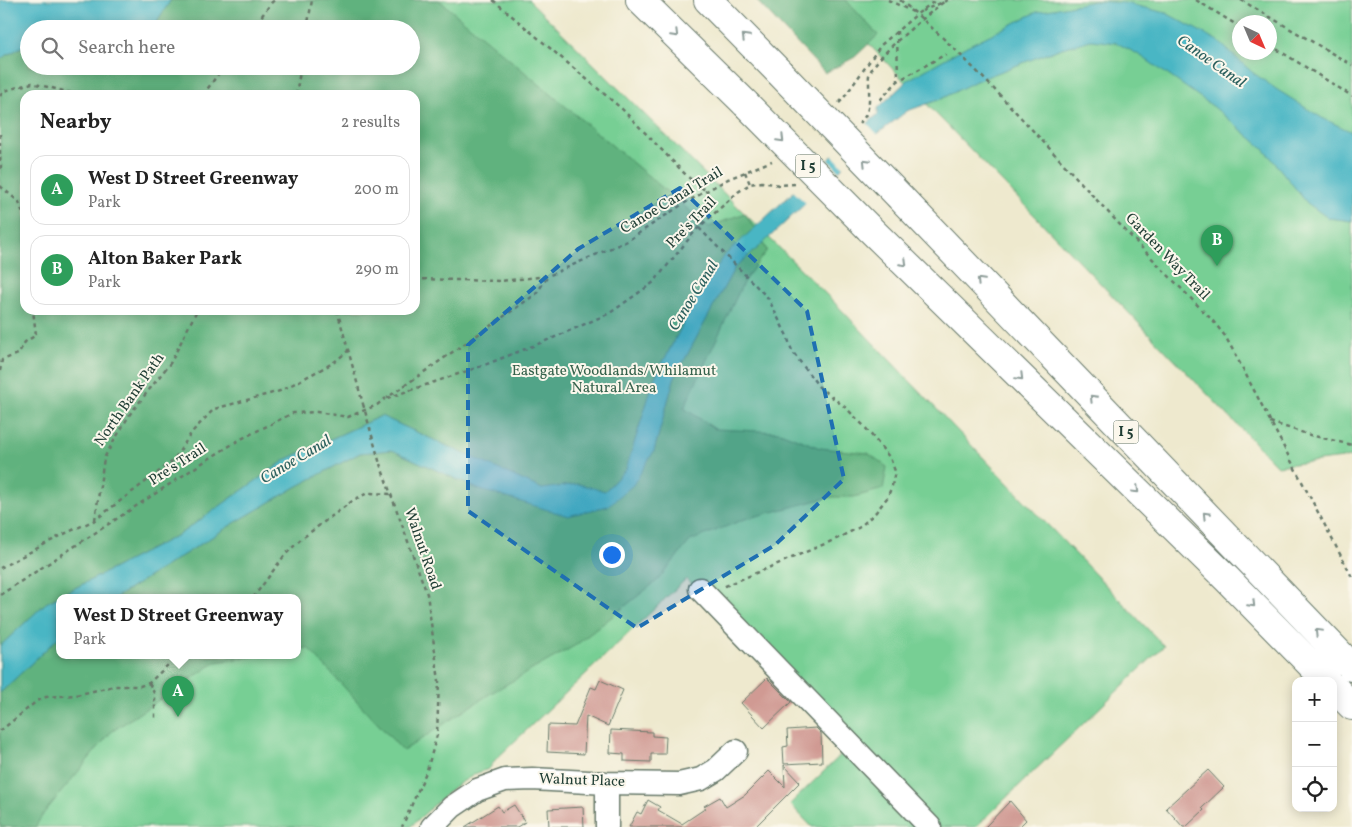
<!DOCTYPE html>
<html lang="en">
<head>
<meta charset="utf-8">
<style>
  :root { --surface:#fff; --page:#f2f2f2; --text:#222; --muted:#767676; --line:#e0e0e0; --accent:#0f766e }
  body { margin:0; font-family:Vollkorn,serif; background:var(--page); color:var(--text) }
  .controls { position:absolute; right:15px; bottom:15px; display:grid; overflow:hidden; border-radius:10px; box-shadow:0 2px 12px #0003 }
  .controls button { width:45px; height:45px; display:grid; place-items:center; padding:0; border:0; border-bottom:1px solid var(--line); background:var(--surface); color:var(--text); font:25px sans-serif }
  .compass { position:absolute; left:1232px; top:15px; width:45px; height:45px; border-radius:50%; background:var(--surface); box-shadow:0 2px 12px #0003; rotate:136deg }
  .you { position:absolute; left:611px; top:554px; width:18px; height:18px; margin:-12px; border:4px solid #fff; border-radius:50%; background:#1a73e8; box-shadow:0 0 0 8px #1a73e833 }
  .badge { display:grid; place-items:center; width:32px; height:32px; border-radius:50%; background:var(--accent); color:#fff; font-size:16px; font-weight:700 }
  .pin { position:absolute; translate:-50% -41px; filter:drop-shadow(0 1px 2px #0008) }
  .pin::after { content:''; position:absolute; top:26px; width:18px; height:15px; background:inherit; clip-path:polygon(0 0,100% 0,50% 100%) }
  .popup { position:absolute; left:56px; top:594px; width:245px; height:65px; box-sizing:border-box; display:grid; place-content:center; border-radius:10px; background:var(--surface); filter:drop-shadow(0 1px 4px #0005); font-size:16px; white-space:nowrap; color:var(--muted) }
  .popup b { font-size:19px; color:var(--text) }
  .popup::after { content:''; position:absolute; left:50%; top:100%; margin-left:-10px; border:10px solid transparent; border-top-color:var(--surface) }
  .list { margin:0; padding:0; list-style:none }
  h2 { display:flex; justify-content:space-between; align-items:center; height:65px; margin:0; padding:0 20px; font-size:21px }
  h2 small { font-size:16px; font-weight:400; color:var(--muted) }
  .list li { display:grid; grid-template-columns:32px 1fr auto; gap:15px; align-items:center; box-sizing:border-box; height:70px; margin:0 10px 10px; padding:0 10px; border:1px solid var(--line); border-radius:15px }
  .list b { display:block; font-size:19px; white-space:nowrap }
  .list p { margin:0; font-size:16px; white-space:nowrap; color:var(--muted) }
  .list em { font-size:16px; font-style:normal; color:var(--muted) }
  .icon { flex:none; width:28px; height:28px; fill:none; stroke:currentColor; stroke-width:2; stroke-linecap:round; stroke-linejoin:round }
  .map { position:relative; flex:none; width:1352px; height:827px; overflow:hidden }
  .search { position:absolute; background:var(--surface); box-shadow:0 2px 12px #0003; left:20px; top:20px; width:400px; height:55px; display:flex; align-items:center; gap:12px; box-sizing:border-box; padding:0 18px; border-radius:28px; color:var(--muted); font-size:19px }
  .panel { position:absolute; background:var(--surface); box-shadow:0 2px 12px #0003; left:20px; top:90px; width:400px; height:225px; border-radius:15px }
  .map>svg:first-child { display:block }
</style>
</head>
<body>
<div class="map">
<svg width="1352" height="827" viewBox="0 0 1352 827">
  <rect width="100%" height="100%" fill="#fbf7ec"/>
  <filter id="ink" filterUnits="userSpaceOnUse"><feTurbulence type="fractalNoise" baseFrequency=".02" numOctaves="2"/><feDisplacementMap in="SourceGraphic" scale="10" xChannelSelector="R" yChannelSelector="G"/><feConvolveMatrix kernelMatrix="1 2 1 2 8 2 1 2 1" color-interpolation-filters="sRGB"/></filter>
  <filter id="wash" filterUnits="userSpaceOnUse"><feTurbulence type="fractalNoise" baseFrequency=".0096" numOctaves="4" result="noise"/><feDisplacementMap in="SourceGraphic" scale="20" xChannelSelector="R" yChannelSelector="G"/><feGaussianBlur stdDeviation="1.12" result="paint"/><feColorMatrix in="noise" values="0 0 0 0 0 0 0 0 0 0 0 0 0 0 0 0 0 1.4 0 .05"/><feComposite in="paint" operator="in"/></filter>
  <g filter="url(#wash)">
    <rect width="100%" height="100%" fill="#eee9ce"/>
    <path fill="#77cf94" stroke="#4b8664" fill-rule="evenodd" d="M171 0H529L833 301 1164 646 976 827H812L790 804 847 749 686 579 495 760 489 769 477 773 454 787 410 827H0V59L29 43V66H100L106 69 122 66H411V29H155ZM25 95H415V310H25ZM59 598H297V656H59Z
      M826 0H1352V457L1277 466ZM1240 22H1270V52H1240Z"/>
    <path fill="#61b27e" stroke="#407859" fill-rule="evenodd" d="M171 0H439L709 227 745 213 767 250 744 281 684 408 715 429 780 432 820 448 868 453 887 467 883 489 854 497H830L745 519 690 541 658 580 576 645 491 693 403 751 308 648 297 650V598H115L231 525 296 487 360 453 392 450 478 489 608 506 654 451 674 379 735 267 725 256 699 294 655 377 626 469 604 492 578 484 542 489 381 416 287 459 180 534 46 603 0 646V59L29 43V66H100L106 69 122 66H411V29H155L159 18ZM25 95H415V310H25Z
      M756 0H846L878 35 855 57 825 73Z
      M59 637V656H256L216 662 111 732 44 813 35 827H0V693Z"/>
    <path fill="#49b6c4" stroke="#347a7c" d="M0 0H171L159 18 155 29H29V43L0 59Z
      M1095 1 1125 3 1166 13 1218 41 1252 72 1276 89 1322 118 1352 132V221L1328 218 1307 203 1264 149 1214 107 1141 56 1117 43 1091 40 1059 49 976 81 941 99 907 111 871 139 823 187 758 248 735 267 674 379 654 451 633 485 608 506 568 516 478 489 392 450 360 453 296 487 231 525 115 598H59V637L0 693V646L46 603 180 534 287 459 381 416 542 489 578 484 605 491 626 469 655 377 699 294 725 255 878 114V108L908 80 967 46 1037 12Z"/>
    <path fill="#eee9ce" d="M866 122 879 136 845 168 831 154Z
      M827 158 841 173 808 205 792 190Z"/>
    <g id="blocks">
      <path fill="#d09a93" d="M767 678 791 702 764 728 741 703Z
        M600 680 623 690 608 726 586 716 584 754 547 752 548 725 575 726 591 687 596 689Z
        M816 728 821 733 822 762 784 764 783 747 788 746 787 730Z
        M611 730 652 732V736L666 737 665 754H651V762L624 761V754L610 753Z
        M784 765 800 782 755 827H629L637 812 641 814 648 800 660 807 658 810 682 824 706 808 704 806 720 797 726 807 745 795 769 771 785 787Z
        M1208 770 1224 787 1202 808 1204 810 1186 827H1183L1166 808Z
        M1010 801 1026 820 1019 827H985Z
        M514 805 525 822 517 827H465L498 806 502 812Z
        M583 807 584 827H549L548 809Z"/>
    </g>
  </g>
  <g filter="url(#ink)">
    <use href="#blocks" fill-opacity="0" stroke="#67796a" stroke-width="1"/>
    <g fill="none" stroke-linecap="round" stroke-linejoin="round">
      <g stroke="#67796a" stroke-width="25">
        <path id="minor" d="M700 589 930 827
          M432 827 452 807 477 790 505 780 532 779 607 783 679 784 701 779 716 770 736 751
          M607 827V783"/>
      </g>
      <g stroke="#67796a" stroke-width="30">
        <path id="highway" d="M640 0 746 104
          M708 0 779 72
          M900 197 1352 667
          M869 228 1227 579 1327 681
          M1333 687 1352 706"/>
      </g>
      <path stroke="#67796a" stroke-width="2.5" stroke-dasharray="4 4" stroke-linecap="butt" d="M493 0 622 109 688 177 706 191
        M888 0 913 12
        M900 0C964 53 1018 115 1074 175 1119 225 1166 273 1213 321L1225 336 1235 354 1352 577
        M1196 0 1240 27
        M1241 0 1352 65
        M922 11 948 0
        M252 29 272 2 275 0
        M307 29 312 0
        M897 31 898 81
        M1270 45 1352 96
        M203 95 224 66
        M296 95 301 66
        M0 96 4 91 32 83 79 95
        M880 100 898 81 946 54
        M839 103 843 99 881 45 917 14 936 0
        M859 124C871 112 869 100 869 84 869 80 868 76 870 73 877 54 929 14 946 0
        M0 134V156
        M0 157 1 166 0 171
        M745 172 750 184
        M0 186 19 202 25 220
        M699 228 768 298 787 336 792 351 819 387 846 408 864 426 890 458 895 471 892 486 887 498 876 512 860 527 834 540 723 587
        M415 279 501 281 548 276 627 241 683 204 728 179 772 161
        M337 310 363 404
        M0 371 2 360 18 354 25 342 36 335 33 310
        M391 395 536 294 548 276
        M387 398 482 366 553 338 610 313 654 282 696 230 738 192 750 184 762 182 779 185 795 184
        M1270 422 1310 435 1352 445
        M380 464 427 594 439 681 437 735 427 770 402 827
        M95 520 104 458 130 414 171 362 197 310
        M0 568 64 534 95 520 173 461 192 432 214 409 280 391 333 363 349 350
        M0 595 199 465 239 440 293 413 317 412 348 417 377 405 386 398
        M253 598 284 556 301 539 355 499 368 493 391 494
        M149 683 155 695V721
        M0 731 37 701 46 697 76 695 114 686H140L149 683 168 665 182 656"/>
      <use href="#minor" stroke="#fff" stroke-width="22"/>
      <use href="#highway" stroke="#fff" stroke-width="28"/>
      <g stroke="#67796a" stroke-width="30" stroke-linecap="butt">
        <path id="highway-bridge" d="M779 72 900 197
          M746 104 869 228"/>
      </g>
      <path stroke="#67796a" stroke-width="2.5" stroke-dasharray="4 4" stroke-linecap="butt" d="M363 404 380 464"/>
      <use href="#highway-bridge" stroke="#fff" stroke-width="28"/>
    </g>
    <defs><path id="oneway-chevron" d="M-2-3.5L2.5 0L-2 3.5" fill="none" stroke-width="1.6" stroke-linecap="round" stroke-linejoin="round" transform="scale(1.25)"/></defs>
    <g stroke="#8f9e9a">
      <use href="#oneway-chevron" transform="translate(675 34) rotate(45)"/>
      <use href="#oneway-chevron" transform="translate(745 37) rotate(-135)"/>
      <use href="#oneway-chevron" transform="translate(781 139) rotate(45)"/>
      <use href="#oneway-chevron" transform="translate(866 162) rotate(-134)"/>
      <use href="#oneway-chevron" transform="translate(904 263) rotate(45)"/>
      <use href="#oneway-chevron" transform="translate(980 281) rotate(-134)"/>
      <use href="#oneway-chevron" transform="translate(1020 377) rotate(45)"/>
      <use href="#oneway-chevron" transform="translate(1093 398) rotate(-134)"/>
      <use href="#oneway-chevron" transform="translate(1136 490) rotate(44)"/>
      <use href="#oneway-chevron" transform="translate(1206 515) rotate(-134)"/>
      <use href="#oneway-chevron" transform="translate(1252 604) rotate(45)"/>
      <use href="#oneway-chevron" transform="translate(1318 632) rotate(-134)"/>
    </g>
  </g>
  <path fill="#1f6fb2" fill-opacity="0.2" stroke="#1f6fb2" stroke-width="4" stroke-dasharray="10 6" stroke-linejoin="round" d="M680 188 807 311 844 479 775 545 637 628 468 511V345L578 249Z"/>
  <g text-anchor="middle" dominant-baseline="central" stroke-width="4" stroke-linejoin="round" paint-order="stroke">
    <g fill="#fbf7ec" stroke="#61756b" stroke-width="1">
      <rect x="795.5" y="154.5" width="25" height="23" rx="4"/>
      <rect x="1113.5" y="420.5" width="25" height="23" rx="4"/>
    </g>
    <g font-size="14" font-weight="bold" fill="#1f3d34">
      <text x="808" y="166">I 5</text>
      <text x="1126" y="432">I 5</text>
    </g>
    <g font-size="15" fill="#1f3d34" stroke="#fbf7ec">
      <text transform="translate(672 201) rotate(-31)">Canoe Canal Trail</text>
      <text transform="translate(692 223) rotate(-46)">Pre's Trail</text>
      <text transform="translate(1167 257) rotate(46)">Garden Way Trail</text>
      <text transform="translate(130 400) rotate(-55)">North Bank Path</text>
      <text transform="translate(178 465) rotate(-33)">Pre's Trail</text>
      <text transform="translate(422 549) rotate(71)">Walnut Road</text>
      <text transform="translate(582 781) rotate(2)">Walnut Place</text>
    </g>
    <g font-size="15" fill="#35624c" stroke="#fbf7ec">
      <text x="614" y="371">Eastgate Woodlands/Whilamut<tspan x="614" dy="17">Natural Area</tspan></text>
    </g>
    <g font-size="16" font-style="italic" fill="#2c615f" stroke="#fbf7ec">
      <text transform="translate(1211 62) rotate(35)">Canoe Canal</text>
      <text transform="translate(694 296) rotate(-58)">Canoe Canal</text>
      <text transform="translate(296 460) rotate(-31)">Canoe Canal</text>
    </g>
  </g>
</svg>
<div class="controls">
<button>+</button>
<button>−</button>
<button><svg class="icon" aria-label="locate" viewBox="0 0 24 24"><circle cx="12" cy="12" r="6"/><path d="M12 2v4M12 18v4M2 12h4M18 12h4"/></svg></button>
</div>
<svg class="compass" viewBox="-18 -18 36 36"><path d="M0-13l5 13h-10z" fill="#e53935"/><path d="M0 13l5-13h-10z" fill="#767676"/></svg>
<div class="you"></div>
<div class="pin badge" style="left:178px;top:717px;background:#2e9e5b">A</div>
<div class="popup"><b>West D Street Greenway</b>Park</div>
<div class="pin badge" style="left:1217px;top:266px;background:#2e9e5b">B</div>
<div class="search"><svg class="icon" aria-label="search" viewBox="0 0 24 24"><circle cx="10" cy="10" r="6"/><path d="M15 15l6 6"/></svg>Search here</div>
<section class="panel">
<h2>Nearby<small>2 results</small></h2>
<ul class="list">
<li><span class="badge" style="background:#2e9e5b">A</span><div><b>West D Street Greenway</b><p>Park</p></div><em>200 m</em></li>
<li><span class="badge" style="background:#2e9e5b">B</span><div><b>Alton Baker Park</b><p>Park</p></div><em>290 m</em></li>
</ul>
</section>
</div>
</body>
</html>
